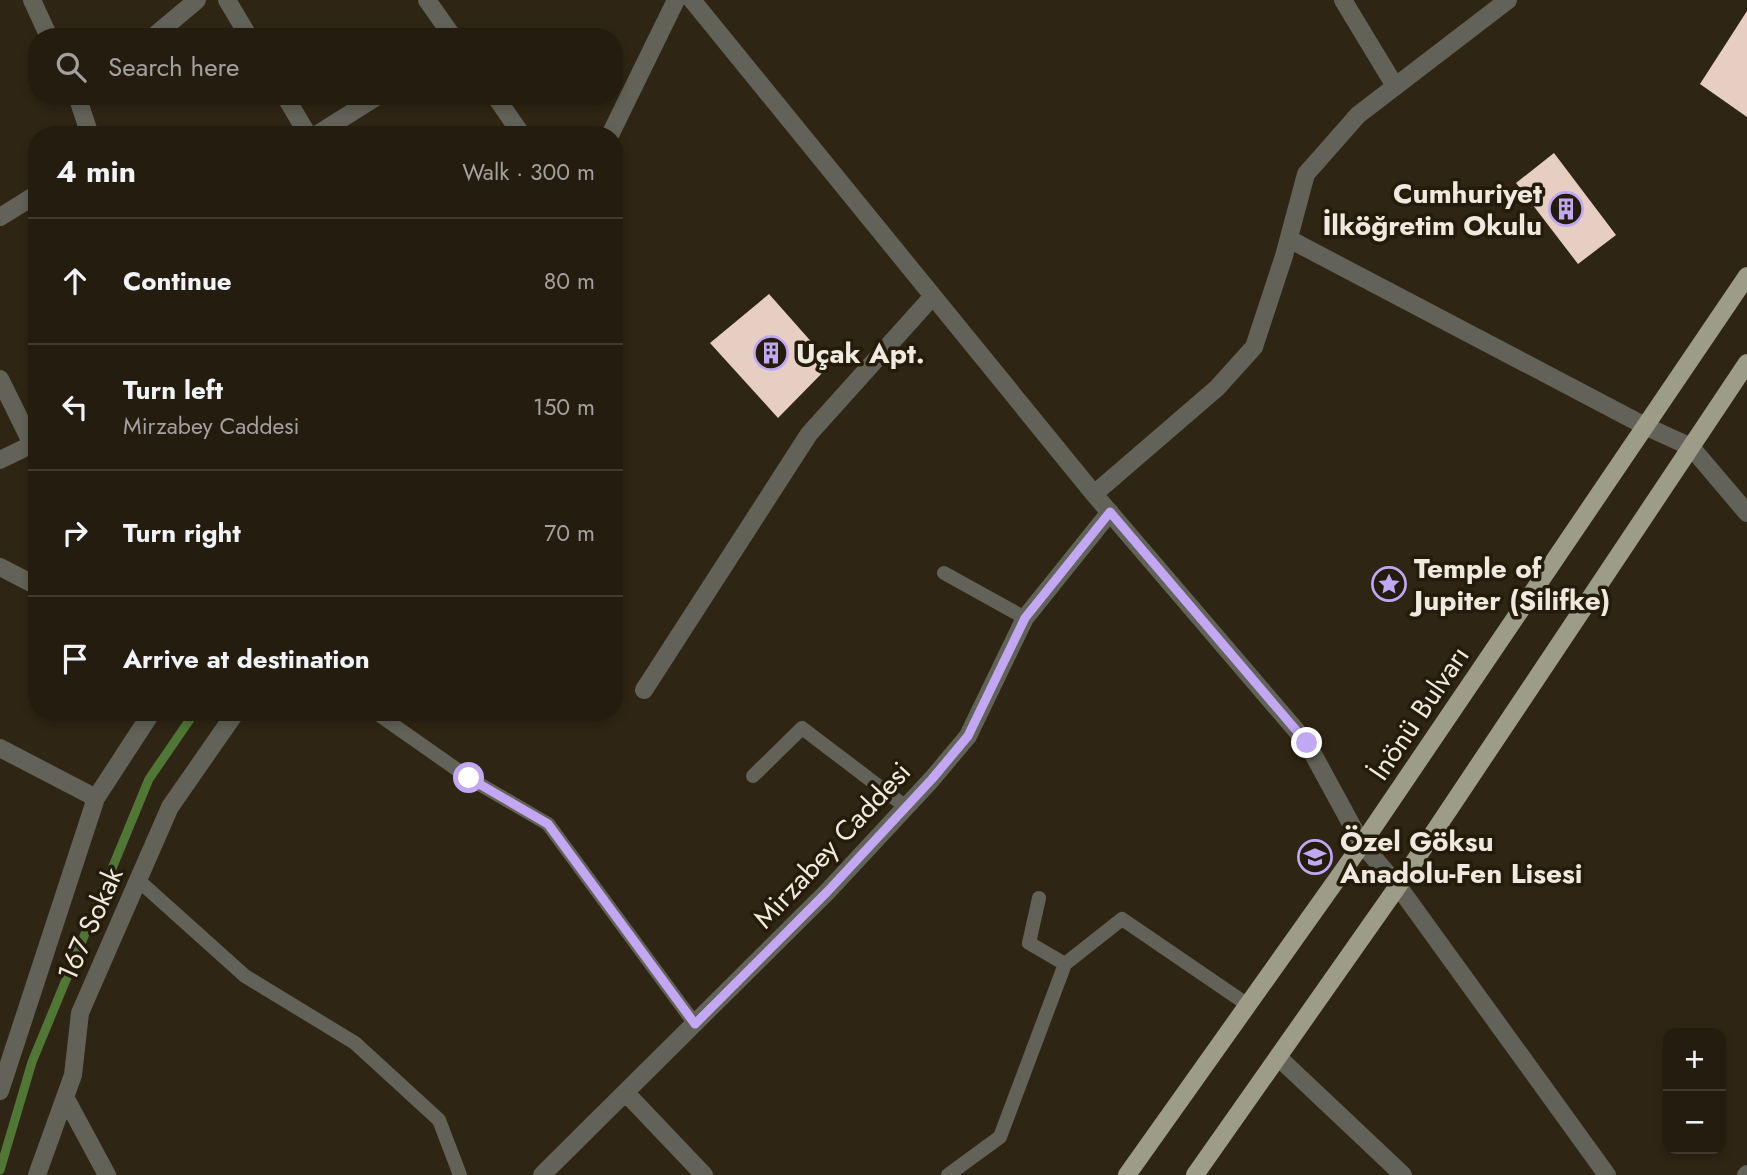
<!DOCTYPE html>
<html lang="en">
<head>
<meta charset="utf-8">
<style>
  :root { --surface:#231c0f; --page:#2f291d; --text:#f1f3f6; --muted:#a3a19e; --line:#403a2f }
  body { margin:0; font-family:Jost,sans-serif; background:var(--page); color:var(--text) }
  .controls { position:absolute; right:21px; bottom:21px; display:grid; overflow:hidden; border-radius:14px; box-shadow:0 4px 10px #0003 }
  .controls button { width:63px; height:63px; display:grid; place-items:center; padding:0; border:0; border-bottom:2px solid var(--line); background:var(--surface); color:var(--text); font:35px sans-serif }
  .stop { position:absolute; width:21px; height:21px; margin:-16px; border:5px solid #c2a8f3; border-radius:50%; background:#fff }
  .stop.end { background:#c2a8f3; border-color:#fff; box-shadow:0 2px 7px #0008 }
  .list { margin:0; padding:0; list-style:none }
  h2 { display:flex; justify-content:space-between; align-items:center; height:91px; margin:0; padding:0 28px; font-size:30px }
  h2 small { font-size:23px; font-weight:400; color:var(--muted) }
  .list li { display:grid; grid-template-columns:46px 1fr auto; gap:21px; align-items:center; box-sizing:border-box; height:126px; padding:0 28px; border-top:2px solid var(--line) }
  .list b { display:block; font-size:26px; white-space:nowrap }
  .list p { margin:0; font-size:23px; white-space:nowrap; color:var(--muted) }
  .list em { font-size:23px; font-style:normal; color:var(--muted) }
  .icon { flex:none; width:38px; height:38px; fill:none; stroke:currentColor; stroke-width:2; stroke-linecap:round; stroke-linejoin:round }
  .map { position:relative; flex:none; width:1747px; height:1175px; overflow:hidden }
  .search { position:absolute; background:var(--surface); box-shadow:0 4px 10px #0003; left:28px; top:28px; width:595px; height:77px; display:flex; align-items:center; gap:18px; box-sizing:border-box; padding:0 24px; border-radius:28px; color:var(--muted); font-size:26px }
  .panel { position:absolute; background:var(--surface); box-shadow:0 4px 10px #0003; left:28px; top:126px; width:595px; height:595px; border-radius:28px }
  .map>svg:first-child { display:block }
</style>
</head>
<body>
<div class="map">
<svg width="1747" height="1175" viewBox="0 0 1747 1175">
  <rect width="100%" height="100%" fill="#2f2514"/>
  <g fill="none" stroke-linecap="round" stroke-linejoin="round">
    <path stroke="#517737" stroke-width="9" d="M0 1170 32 1062 149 779 195 712"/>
  </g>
  <path fill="#e6cfc2" d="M1747 11V117L1700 84Z
    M1554 153 1616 235 1578 264 1516 183Z
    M769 294 831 364 778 418 710 343Z"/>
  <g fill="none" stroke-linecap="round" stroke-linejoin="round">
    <path stroke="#626258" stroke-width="14" d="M944 573 1025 618
      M375 712 469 778 548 824 695 1024
      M753 776 802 728 906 807
      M138 880 245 976 355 1043 439 1120 460 1175
      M1065 964 1122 919 1248 1005
      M948 1175 1000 1137 1065 964 1029 943 1039 898"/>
    <path stroke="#626258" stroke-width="18" d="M32 0 49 37
      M227 0 249 37
      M427 0 453 37
      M692 0 1094 494 1307 743 1362 844 1398 886 1607 1175
      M1343 0 1395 86
      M153 37 197 0
      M82 96 78 99 90 135
      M285 96 308 135
      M495 96 522 135
      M316 135 378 96
      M610 135 676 0
      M0 217 37 194
      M1289 239 1645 426 1691 447 1747 513
      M0 379 32 444
      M0 460 37 442
      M1094 494 1217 388 1254 347 1284 256 1306 174 1358 115 1508 0
      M0 567 37 586
      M644 690 809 434 933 296
      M0 748 96 798
      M1278 1057 1403 1175
      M0 1091 96 798 152 712
      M626 1093 704 1175
      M65 1097 107 1175
      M37 1175 73 1075 80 1013 170 807 236 712
      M542 1175 827 892 932 779 968 736 1025 618 1110 512
      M1746 1175 1747 1174"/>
    <path stroke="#9c9c89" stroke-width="18" d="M1127 1175 1362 844 1747 276
      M1195 1175 1398 886 1747 363"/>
  </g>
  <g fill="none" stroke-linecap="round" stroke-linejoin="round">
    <path stroke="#c2a8f3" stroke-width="9" d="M469 778 548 824 695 1024 827 892 932 779 968 736 1025 618 1110 512 1307 743"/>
  </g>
  <defs>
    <g id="building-ring" transform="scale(1.75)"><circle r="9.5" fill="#251b0b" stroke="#c2a8f3" stroke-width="1.5"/><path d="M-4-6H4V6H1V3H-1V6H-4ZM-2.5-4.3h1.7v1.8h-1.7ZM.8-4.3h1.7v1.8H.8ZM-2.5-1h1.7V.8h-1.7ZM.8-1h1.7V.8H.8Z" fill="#c2a8f3"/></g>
    <g id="sight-ring" transform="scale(1.75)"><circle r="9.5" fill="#251b0b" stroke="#c2a8f3" stroke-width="1.5"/><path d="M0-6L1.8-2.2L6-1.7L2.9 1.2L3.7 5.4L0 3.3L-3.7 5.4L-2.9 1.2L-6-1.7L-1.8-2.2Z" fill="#c2a8f3"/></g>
    <g id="school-ring" transform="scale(1.75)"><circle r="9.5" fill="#251b0b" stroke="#c2a8f3" stroke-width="1.5"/><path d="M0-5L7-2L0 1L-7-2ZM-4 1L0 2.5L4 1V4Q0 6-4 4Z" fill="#c2a8f3"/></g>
  </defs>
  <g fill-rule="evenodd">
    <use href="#building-ring" x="1566" y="209"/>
    <use href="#building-ring" x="771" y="353"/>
    <use href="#sight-ring" x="1389" y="584"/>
    <use href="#school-ring" x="1315" y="857"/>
  </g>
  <g text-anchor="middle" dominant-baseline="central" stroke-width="7" stroke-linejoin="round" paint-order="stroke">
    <g font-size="28" font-weight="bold" fill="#f0e9df" stroke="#251b0b" text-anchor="start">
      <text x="1542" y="193" text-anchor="end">Cumhuriyet<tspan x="1542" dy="32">İlköğretim Okulu</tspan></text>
      <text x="796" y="353">Uçak Apt.</text>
      <text x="1414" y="568">Temple of<tspan x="1414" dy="32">Jupiter (Silifke)</tspan></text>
      <text x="1340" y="841">Özel Göksu<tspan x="1340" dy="32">Anadolu-Fen Lisesi</tspan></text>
    </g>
    <g font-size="28" fill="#f0e9df" stroke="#251b0b">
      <text transform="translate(1419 713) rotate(-56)">İnönü Bulvarı</text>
      <text transform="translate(832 845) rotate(-47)">Mirzabey Caddesi</text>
      <text transform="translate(90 924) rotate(-66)">167 Sokak</text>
    </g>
  </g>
</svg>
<div class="controls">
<button>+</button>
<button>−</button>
</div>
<div class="stop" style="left:469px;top:778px"></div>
<div class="stop end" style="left:1307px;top:743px"></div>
<div class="search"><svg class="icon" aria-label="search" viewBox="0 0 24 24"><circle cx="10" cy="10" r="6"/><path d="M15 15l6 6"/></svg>Search here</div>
<section class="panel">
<h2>4 min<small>Walk · 300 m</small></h2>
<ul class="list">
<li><svg class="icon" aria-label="ahead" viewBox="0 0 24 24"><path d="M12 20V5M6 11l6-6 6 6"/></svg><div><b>Continue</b></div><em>80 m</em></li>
<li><svg class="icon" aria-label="left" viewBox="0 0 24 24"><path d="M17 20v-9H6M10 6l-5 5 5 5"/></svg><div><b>Turn left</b><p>Mirzabey Caddesi</p></div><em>150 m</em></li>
<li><svg class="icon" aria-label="right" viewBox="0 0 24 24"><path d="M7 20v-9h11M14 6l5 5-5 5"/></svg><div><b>Turn right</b></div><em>70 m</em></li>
<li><svg class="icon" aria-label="arrive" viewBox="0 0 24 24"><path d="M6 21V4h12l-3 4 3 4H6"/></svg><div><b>Arrive at destination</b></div></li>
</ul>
</section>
</div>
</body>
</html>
